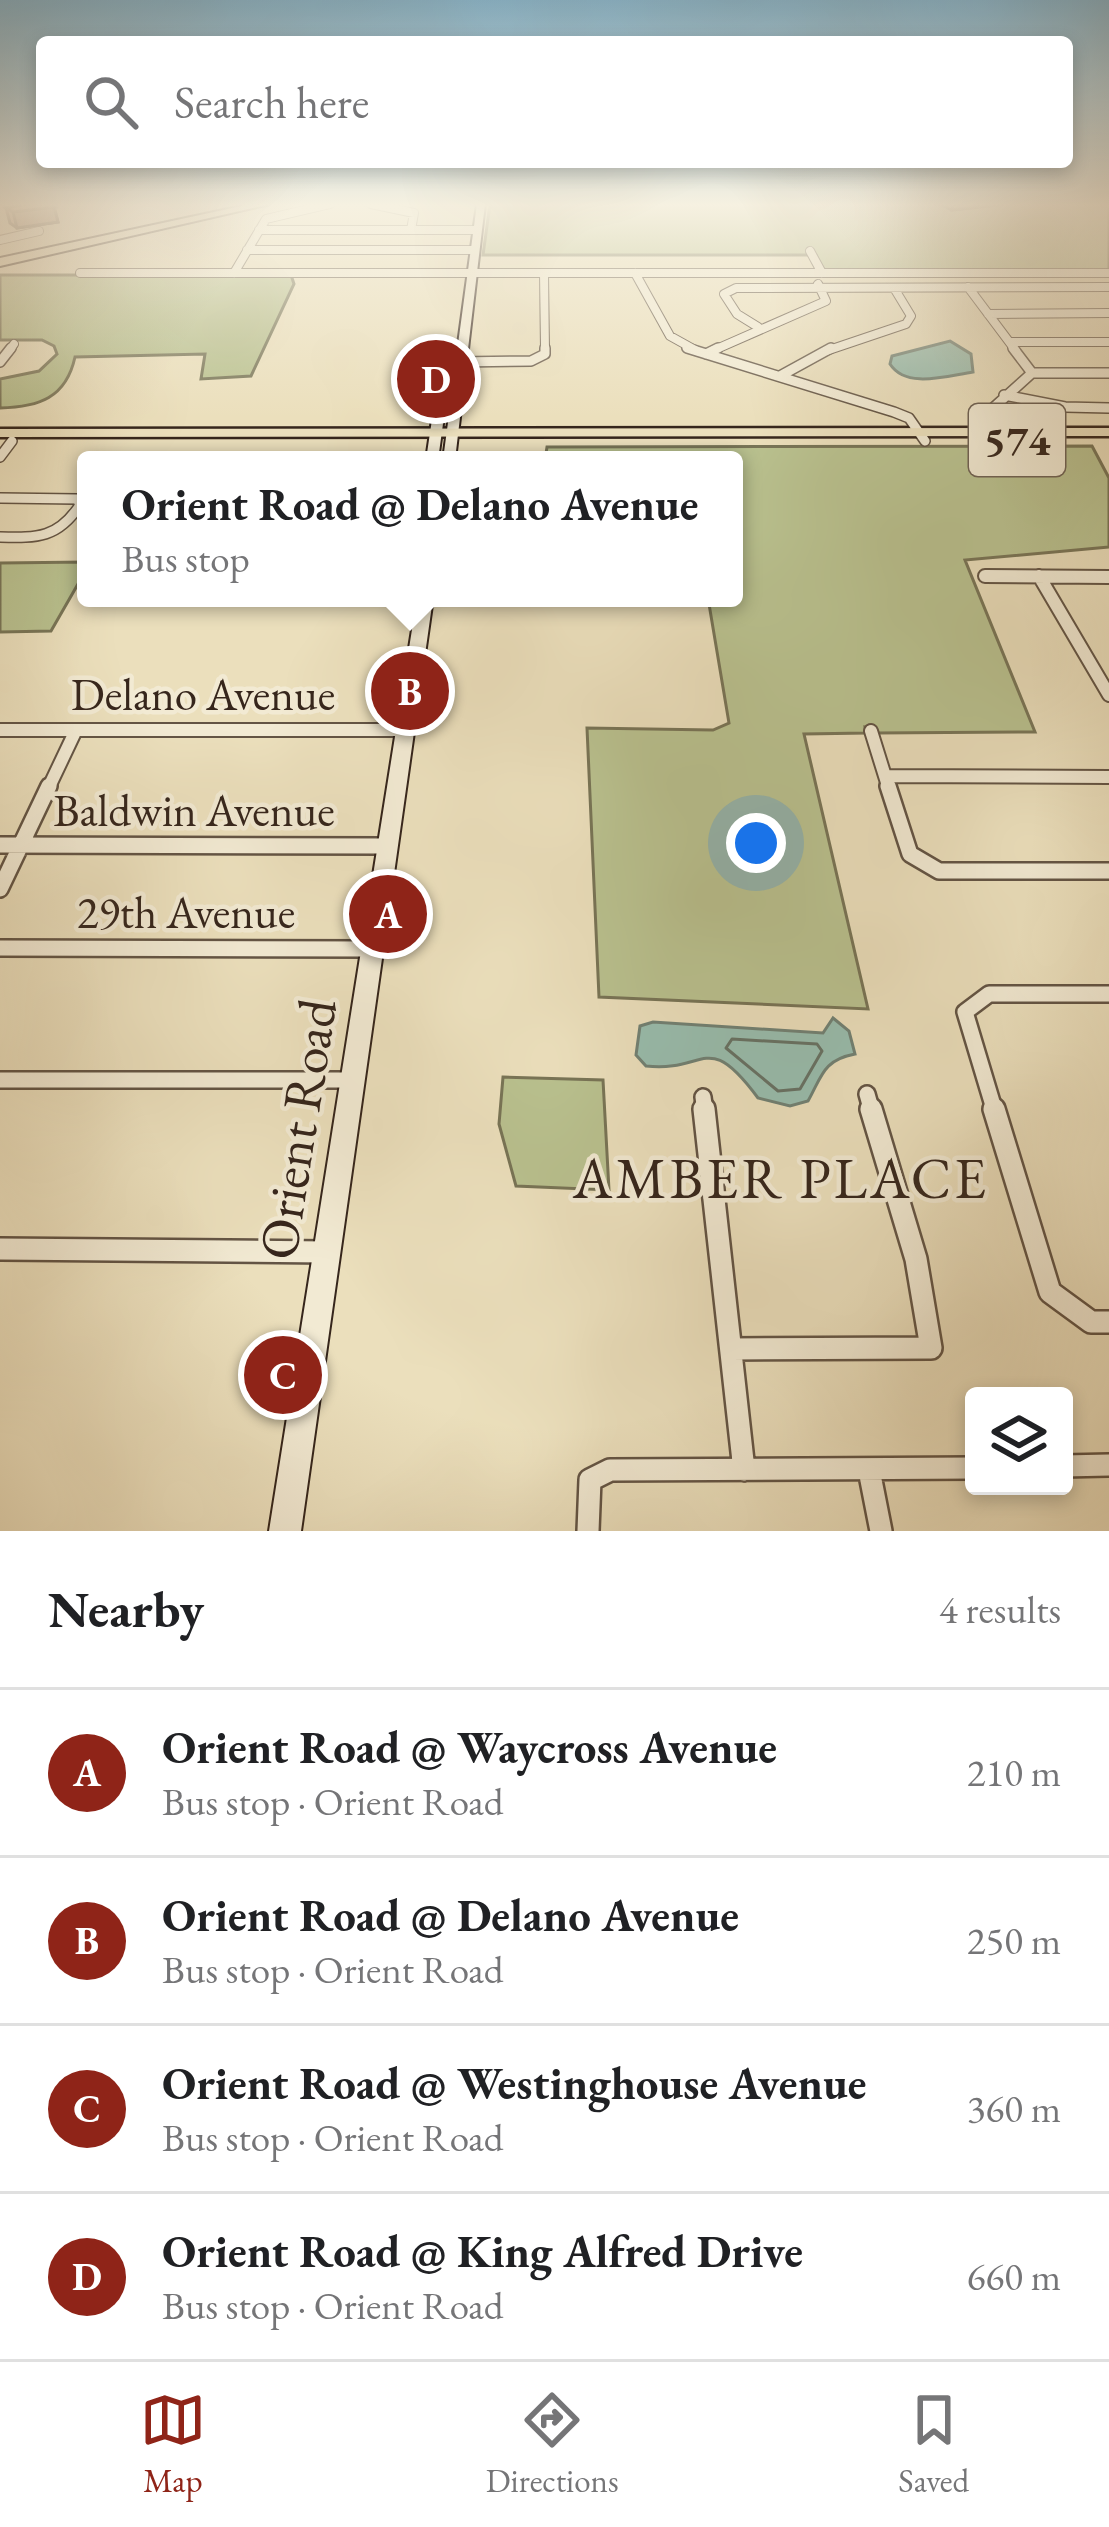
<!DOCTYPE html>
<html lang="en">
<head>
<meta charset="utf-8">
<style>
  :root { --surface:#fff; --page:#f6f6f6; --text:#202124; --muted:#757577; --line:#e0e0e0; --accent:#8f2418 }
  body { margin:0; font-family:"EB Garamond",serif; background:var(--page); color:var(--text) }
  .controls { position:absolute; right:36px; bottom:36px; display:grid; overflow:hidden; border-radius:12px; box-shadow:0 6px 18px #0003 }
  .controls button { width:108px; height:108px; display:grid; place-items:center; padding:0; border:0; border-bottom:3px solid var(--line); background:var(--surface); color:var(--text); font:60px sans-serif }
  .you { position:absolute; left:756px; top:843px; width:42px; height:42px; margin:-30px; border:9px solid #fff; border-radius:50%; background:#1a73e8; box-shadow:0 0 0 18px #1a73e833 }
  .badge { display:grid; place-items:center; width:78px; height:78px; border-radius:50%; background:var(--accent); color:#fff; font-size:39px; font-weight:700 }
  .pin { position:absolute; translate:-50% -50%; border:6px solid #fff; box-shadow:0 3px 12px #0006 }
  .popup { position:absolute; left:77px; top:451px; width:666px; height:156px; box-sizing:border-box; display:grid; place-content:center; border-radius:12px; background:var(--surface); filter:drop-shadow(0 3px 9px #0005); font-size:39px; white-space:nowrap; color:var(--muted) }
  .popup b { font-size:45px; color:var(--text) }
  .popup::after { content:''; position:absolute; left:50%; top:100%; margin-left:-24px; border:24px solid transparent; border-top-color:var(--surface) }
  .list { margin:0; padding:0; list-style:none }
  h2 { display:flex; justify-content:space-between; align-items:center; height:156px; margin:0; padding:0 48px; font-size:51px }
  h2 small { font-size:39px; font-weight:400; color:var(--muted) }
  .list li { display:grid; grid-template-columns:78px 1fr auto; gap:36px; align-items:center; box-sizing:border-box; height:168px; padding:0 48px; border-top:3px solid var(--line) }
  .list b { display:block; font-size:45px; white-space:nowrap }
  .list p { margin:0; font-size:39px; white-space:nowrap; color:var(--muted) }
  .list em { font-size:39px; font-style:normal; color:var(--muted) }
  .icon { flex:none; width:66px; height:66px; fill:none; stroke:currentColor; stroke-width:2; stroke-linecap:round; stroke-linejoin:round }
  .map { position:relative; flex:none; width:1109px; height:1531px; overflow:hidden }
  .search { position:absolute; background:var(--surface); box-shadow:0 6px 18px #0003; left:36px; right:36px; top:36px; height:132px; display:flex; align-items:center; gap:30px; box-sizing:border-box; padding:0 42px; border-radius:12px; color:var(--muted); font-size:45px }
  .sheet { height:828px; background:var(--surface) }
  nav { display:flex; justify-content:space-around; align-items:center; box-sizing:border-box; height:168px; border-top:3px solid var(--line); background:var(--surface); font-size:33px; color:var(--muted) }
  nav a { display:grid; justify-items:center; gap:6px }
  nav .on { color:var(--accent) }
  .map>svg:first-child { display:block }
</style>
</head>
<body>
<div class="map">
<svg width="1109" height="1531" viewBox="0 0 1109 1531">
  <rect width="100%" height="100%" fill="#ebdfbc"/>
  <filter id="stains"><feTurbulence type="fractalNoise" baseFrequency=".00167" numOctaves="4"/><feColorMatrix values="0 0 0 0 .2 0 0 0 0 .09 0 0 0 0 .02 0 0 0 .5 -.17"/></filter>
  <radialGradient id="worn" r=".72"><stop offset=".6" stop-color="#630" stop-opacity="0"/><stop offset="1" stop-color="#630" stop-opacity=".3"/></radialGradient>
  <path fill="#b9c18f" stroke="#787456" stroke-width="3" d="M490 204H1109V270H823L816 255H483Z
    M0 275H291L294 284 251 376 201 379 205 354 75 357C66 398 39 407 0 408V379L39 371 57 354 54 346 42 340H0Z
    M1092 446 1109 478V547L965 560 1035 732 877 733 875 728 865 727 866 733 804 734 868 1009 599 997 587 728 713 730 729 723 708 598H734V460H545L547 447Z
    M86 562V570L51 631 0 632V563Z
    M503 1077 603 1080 609 1190 516 1186 499 1124Z"/>
  <path fill="#98bdae" stroke="#718174" stroke-width="3" d="M950 341 971 354 973 372C946 376 906 389 890 364L892 356Z
    M833 1018 849 1031 855 1054C823 1060 822 1076 808 1101L790 1106 758 1098C706 1028 707 1073 646 1066L636 1055 640 1026 653 1022 823 1033Z"/>
  <g fill="none" stroke-linecap="round" stroke-linejoin="round">
    <path stroke="#677265" stroke-width="3" d="M732 1039 817 1044 822 1051 800 1089 778 1091 726 1048Z"/>
    <g stroke="#635444" stroke-width="10">
      <path id="street-far4" d="M371 204 414 213 411 230
        M259 230H477
        M0 240 39 231
        M247 250H474
        M810 251 822 273
        M80 273H1109
        M234 273 266 219 330 204
        M544 273 545 351
        M635 273 670 336 697 351
        M968 287 1016 351
        M988 314 1109 313
        M758 327 737 314 724 294 736 288 1109 287
        M1010 342H1109
        M9 351 14 344
        M712 351 826 301 818 284
        M826 351 906 324 911 316 894 288"/>
    </g>
    <g stroke="#635444" stroke-width="12">
      <path id="street-far3" d="M687 348 894 412 909 418 925 441
        M706 354 718 348
        M0 362 11 348
        M458 362 531 361 545 354V348
        M1032 373H1109
        M780 376 831 348
        M1004 395 1065 407 1109 408
        M1007 432 993 408 1032 373 1013 348
        M0 457 12 441
        M0 498 77 499 80 505C58 538 38 538 0 537"/>
    </g>
    <g stroke="#635444" stroke-width="16">
      <path id="street-far2" d="M985 576 1109 577
        M1039 576 1109 695
        M0 730H405
        M871 731 889 789
        M885 776 1109 777
        M48 789 76 730"/>
    </g>
    <g stroke="#635444" stroke-width="20">
      <path id="street-far1" d="M888 786 910 854 939 871H1109
        M0 845 388 846
        M0 889 49 786
        M0 948 373 949
        M0 1080H353
        M867 1094 872 1112
        M703 1097 705 1112
        M995 1112 965 1012 989 994H1109"/>
    </g>
    <g stroke="#635444" stroke-width="26">
      <path id="street" d="M704 1109 744 1470
        M994 1109 1050 1292 1091 1322H1109
        M0 1249 327 1252
        M731 1349 931 1348 916 1259 871 1109
        M1064 1466 1109 1465
        M869 1470 881 1531
        M588 1531 590 1480 610 1470 974 1468"/>
    </g>
    <g stroke="#36261c" stroke-width="4">
      <path id="secondary" d="M477 204H485L455 460H443L455 370 450 373 438 460H426L439 372 456 359Z
        M417 598H433L301 1531H269Z"/>
    </g>
    <g stroke="#36261c" stroke-width="5">
      <path id="primary" d="M1109 428V436L0 437V429Z"/>
    </g>
    <g stroke="#36261c" stroke-width="4">
      <path id="highway" d="M251 204H270L0 266V258Z"/>
    </g>
    <use href="#street-far4" stroke="#f2ead3" stroke-width="8"/>
    <use href="#street-far3" stroke="#f2ead3" stroke-width="9"/>
    <use href="#street-far2" stroke="#f2ead3" stroke-width="12"/>
    <use href="#street-far1" stroke="#f2ead3" stroke-width="15"/>
    <use href="#street" stroke="#f2ead3" stroke-width="21"/>
    <use href="#secondary" fill="#f2ead3" fill-rule="evenodd"/>
    <use href="#primary" fill="#ebdfbc" fill-rule="evenodd"/>
    <use href="#highway" fill="#ebdfbc" fill-rule="evenodd"/>
  </g>
  <path fill="#bb9078" stroke="#36261c" stroke-width="3" d="M939 204H1005L952 210Z
    M54 207 58 222 17 228 10 223 6 208Z"/>
  <path fill="#987662" stroke="#36261c" stroke-width="3" d="M953 204H1005L952 210Z
    M54 207 58 222 17 228 13 212Z"/>
  <path fill="#d9a88c" stroke="#36261c" stroke-width="3" d="M26 204H48L54 207 13 212 6 208Z"/>
  <linearGradient id="sky" x2="0" y2="1"><stop stop-color="#88b8d1"/><stop offset="0.49" stop-color="#f6f1e1"/><stop offset="1" stop-color="#f6f1e1" stop-opacity="0"/></linearGradient>
  <rect width="1109" height="418" fill="url(#sky)"/>
  <g text-anchor="middle" dominant-baseline="central" stroke-width="9" stroke-linejoin="round" paint-order="stroke">
    <rect fill="#f2ead3" stroke="#6e6153" stroke-width="3" x="969" y="404" width="96" height="72" rx="9"/>
    <g font-size="42" font-weight="bold" fill="#36261c">
      <text x="1017" y="440">574</text>
    </g>
    <g font-size="45" fill="#36261c" stroke="#f2ead3">
      <text x="203" y="694">Delano Avenue</text>
      <text x="194" y="810">Baldwin Avenue</text>
      <text x="186" y="912">29th Avenue</text>
    </g>
    <g font-size="54" fill="#36261c" stroke="#f2ead3">
      <text transform="translate(297 1129) rotate(-81)">Orient Road</text>
    </g>
    <g font-size="57" letter-spacing="3" fill="#36261c" stroke="#f2ead3">
      <text x="781" y="1178">AMBER PLACE</text>
    </g>
  </g>
  <rect width="100%" height="100%" filter="url(#stains)"/>
  <rect width="100%" height="100%" fill="url(#worn)"/>
</svg>
<div class="controls">
<button><svg class="icon" aria-label="layers" viewBox="0 0 24 24"><path d="M12 4l9 5-9 5-9-5zM3 14l9 5 9-5"/></svg></button>
</div>
<div class="you"></div>
<div class="pin badge" style="left:388px;top:914px">A</div>
<div class="pin badge" style="left:410px;top:691px">B</div>
<div class="popup"><b>Orient Road @ Delano Avenue</b>Bus stop</div>
<div class="pin badge" style="left:283px;top:1375px">C</div>
<div class="pin badge" style="left:436px;top:379px">D</div>
<div class="search"><svg class="icon" aria-label="search" viewBox="0 0 24 24"><circle cx="10" cy="10" r="6"/><path d="M15 15l6 6"/></svg>Search here</div>
</div>
<section class="sheet">
<h2>Nearby<small>4 results</small></h2>
<ul class="list">
<li><span class="badge">A</span><div><b>Orient Road @ Waycross Avenue</b><p>Bus stop · Orient Road</p></div><em>210 m</em></li>
<li><span class="badge">B</span><div><b>Orient Road @ Delano Avenue</b><p>Bus stop · Orient Road</p></div><em>250 m</em></li>
<li><span class="badge">C</span><div><b>Orient Road @ Westinghouse Avenue</b><p>Bus stop · Orient Road</p></div><em>360 m</em></li>
<li><span class="badge">D</span><div><b>Orient Road @ King Alfred Drive</b><p>Bus stop · Orient Road</p></div><em>660 m</em></li>
</ul>
</section>
<nav>
<a class="on"><svg class="icon" aria-label="map" viewBox="0 0 24 24"><path d="M3 6l6-2 6 2 6-2v14l-6 2-6-2-6 2zM9 4v14M15 6v14"/></svg>Map</a>
<a><svg class="icon" aria-label="directions" viewBox="0 0 24 24"><path d="M12 3l9 9-9 9-9-9zM9 14v-3h6M13 9l2 2-2 2"/></svg>Directions</a>
<a><svg class="icon" aria-label="saved" viewBox="0 0 24 24"><path d="M7 4h10v16l-5-4-5 4z"/></svg>Saved</a>
</nav>
</body>
</html>
